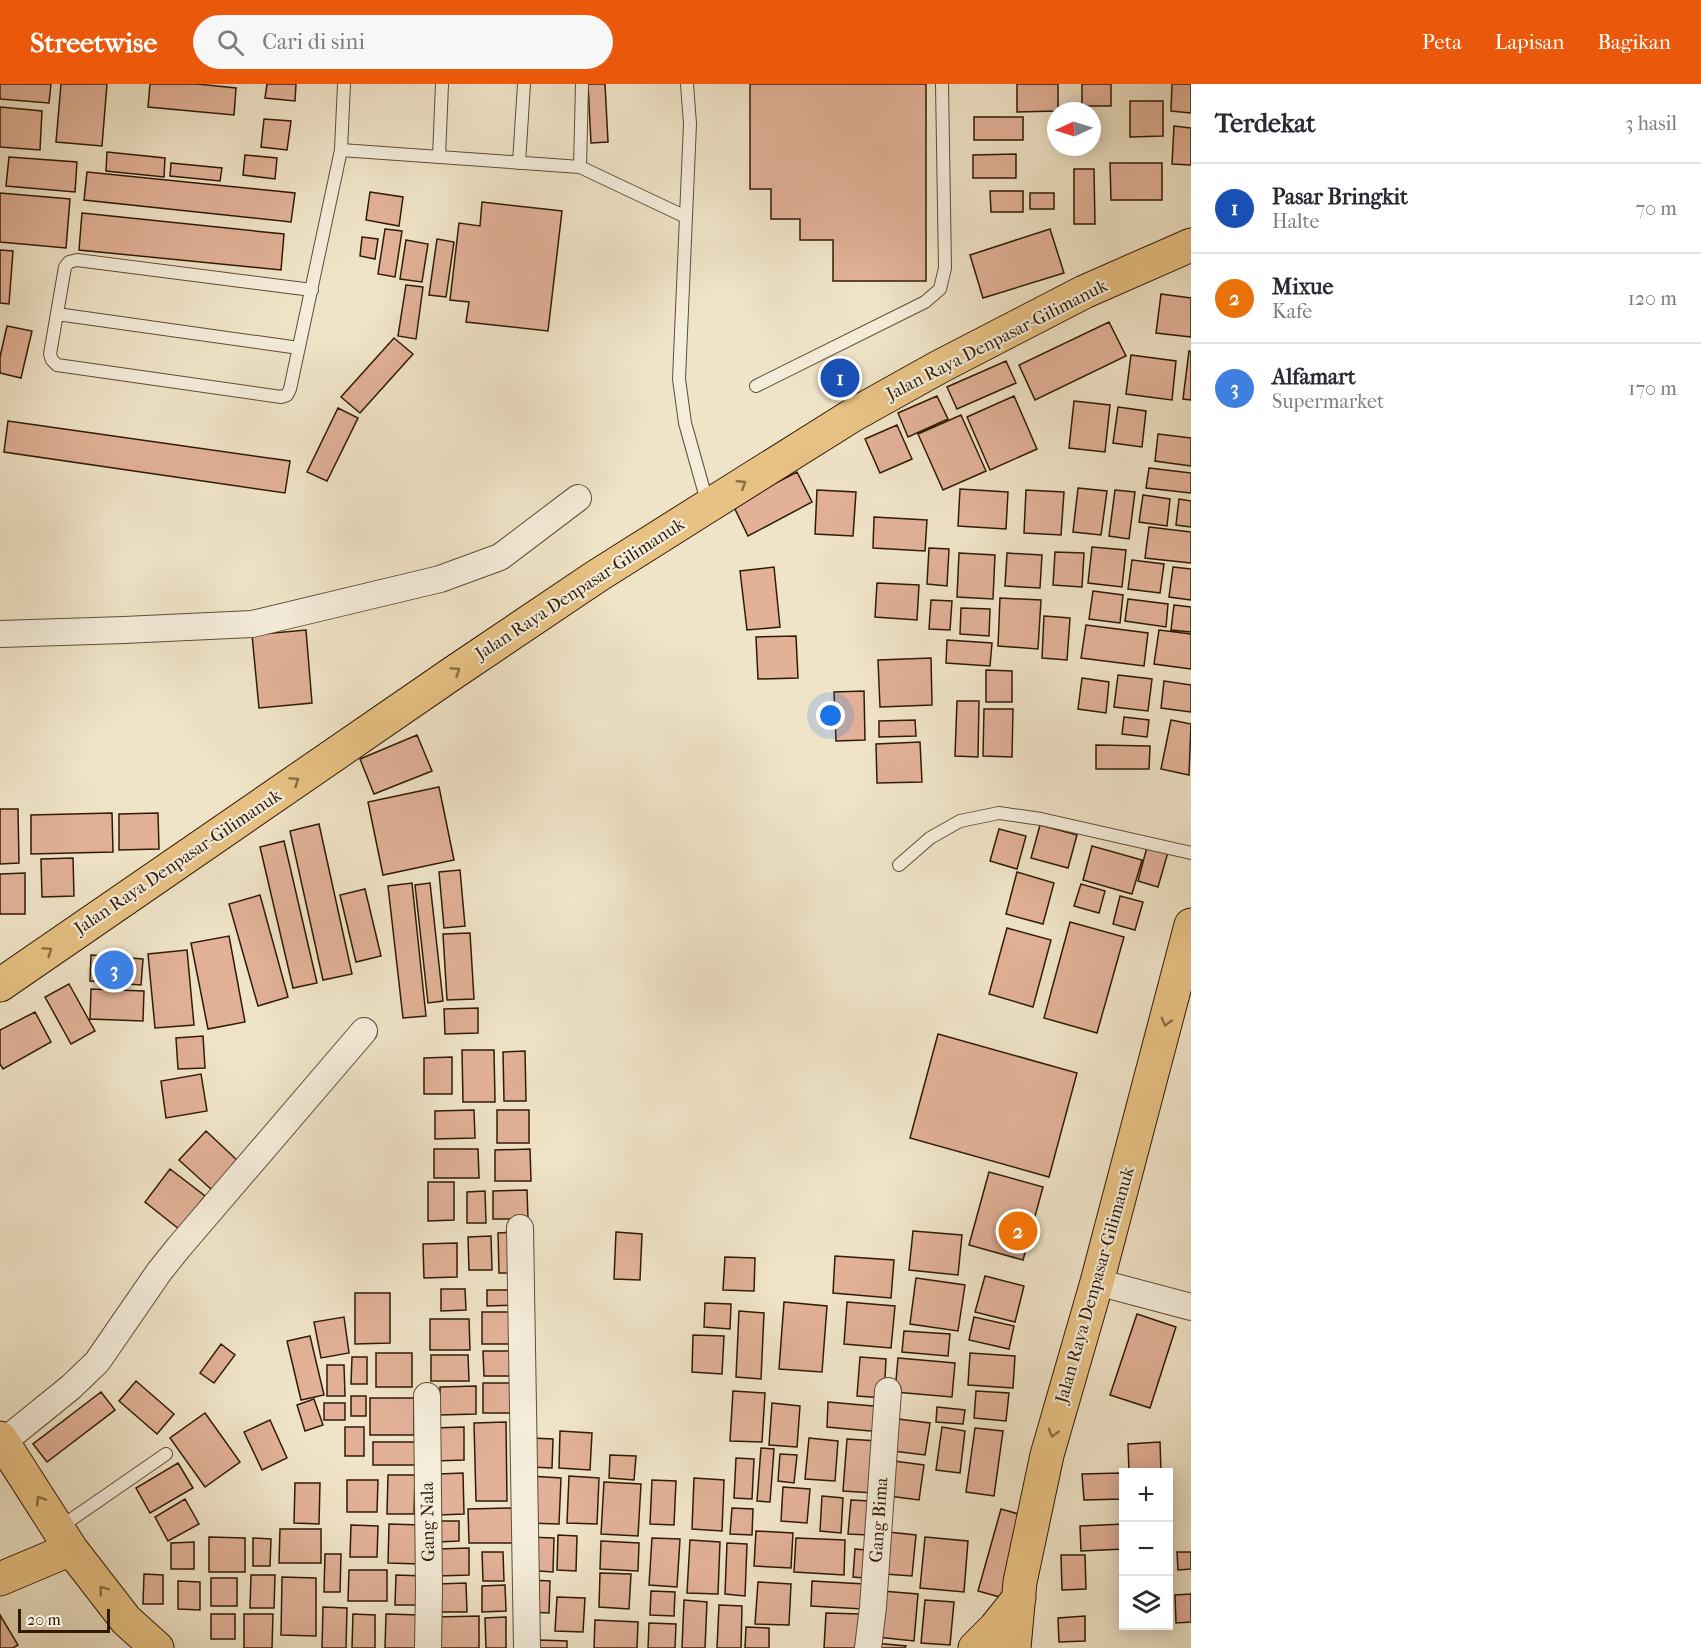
<!DOCTYPE html>
<html lang="id">
<head>
<meta charset="utf-8">
<style>
  :root { --surface:#fff; --page:#f7f7f7; --text:#2b2b33; --muted:#7c7c81; --line:#e1e1e2; --accent:#ea580c }
  body { margin:0; font-family:"IM FELL French Canon",serif; background:var(--page); color:var(--text) }
  .controls { position:absolute; right:18px; bottom:18px; display:grid; overflow:hidden; border-radius:0px; box-shadow:0 3px 15px #0003 }
  .controls button { width:54px; height:54px; display:grid; place-items:center; padding:0; border:0; border-bottom:2px solid var(--line); background:var(--surface); color:var(--text); font:30px sans-serif }
  .compass { position:absolute; left:1047px; top:18px; width:54px; height:54px; border-radius:50%; background:var(--surface); box-shadow:0 3px 15px #0003; rotate:266deg }
  .scale { position:absolute; left:18px; bottom:15px; width:92px; box-sizing:border-box; padding-left:6px; border:3px solid #301b05; border-top:0; font-size:16px; line-height:21px; white-space:nowrap; color:#301b05; -webkit-text-stroke:4px #f5eddb; paint-order:stroke }
  .you { position:absolute; left:831px; top:632px; width:21px; height:21px; margin:-15px; border:4px solid #fff; border-radius:50%; background:#1a73e8; box-shadow:0 0 0 9px #1a73e833 }
  .badge { display:grid; place-items:center; width:39px; height:39px; border-radius:50%; background:var(--accent); color:#fff; font-size:20px; font-weight:700 }
  .pin { position:absolute; translate:-50% -50%; border:3px solid #fff; box-shadow:0 2px 6px #0006 }
  .list { margin:0; padding:0; list-style:none }
  h2 { display:flex; justify-content:space-between; align-items:center; height:78px; margin:0; padding:0 24px; font-size:26px }
  h2 small { font-size:20px; font-weight:400; color:var(--muted) }
  .list li { display:grid; grid-template-columns:39px 1fr auto; gap:18px; align-items:center; box-sizing:border-box; height:90px; padding:0 24px; border-top:2px solid var(--line) }
  .list b { display:block; font-size:22px; white-space:nowrap }
  .list p { margin:0; font-size:20px; white-space:nowrap; color:var(--muted) }
  .list em { font-size:20px; font-style:normal; color:var(--muted) }
  .icon { flex:none; width:33px; height:33px; fill:none; stroke:currentColor; stroke-width:2; stroke-linecap:round; stroke-linejoin:round }
  .map { position:relative; flex:none; width:1191px; height:1564px; overflow:hidden }
  header { display:flex; align-items:center; gap:36px; box-sizing:border-box; height:84px; padding:0 30px; background:var(--accent); color:#fff }
  header strong { font-size:28px }
  nav { display:flex; gap:33px; margin-inline-start:auto; font-size:21px }
  .search { width:420px; height:54px; background:var(--page); display:flex; align-items:center; gap:15px; box-sizing:border-box; padding:0 21px; border-radius:33px; color:var(--muted); font-size:22px }
  main { display:flex }
  aside { flex:1; background:var(--surface) }
  .map>svg:first-child { display:block }
</style>
</head>
<body>
<header>
<strong>Streetwise</strong>
<div class="search"><svg class="icon" aria-label="search" viewBox="0 0 24 24"><circle cx="10" cy="10" r="6"/><path d="M15 15l6 6"/></svg>Cari di sini</div>
<nav><a>Peta</a><a>Lapisan</a><a>Bagikan</a></nav>
</header>
<main>
<div class="map">
<svg width="1191" height="1564" viewBox="0 0 1191 1564">
  <rect width="100%" height="100%" fill="#f0e4c8"/>
  <filter id="stains"><feTurbulence type="fractalNoise" baseFrequency=".00333" numOctaves="4"/><feColorMatrix values="0 0 0 0 .2 0 0 0 0 .09 0 0 0 0 .02 0 0 0 .5 -.17"/></filter>
  <radialGradient id="worn" r=".72"><stop offset=".6" stop-color="#630" stop-opacity="0"/><stop offset="1" stop-color="#630" stop-opacity=".3"/></radialGradient>
  <path fill="#e2b198" stroke="#301b05" stroke-width="1.5" d="M0 0H51L49 19 0 15Z
    M61 0H107L102 62 56 58Z
    M150 0H197L236 4 234 31 148 23Z
    M267 0H296L295 17 265 14Z
    M588 0H605L608 58 591 59Z
    M750 0H926V197H833V156H800V135H771V105H750Z
    M1017 0H1058V27L1017 28Z
    M1082 0H1111V22H1082Z
    M1172 0H1191V29L1171 27Z
    M1130 17H1163V52L1130 53Z
    M0 23 42 27 40 66 0 63Z
    M974 33H1023V56H974Z
    M264 35 291 37 287 66 261 63Z
    M1174 42 1191 44V81L1172 80Z
    M107 68 165 74 164 93 106 87Z
    M1016 70V94H973V71Z
    M245 71 277 74 275 95 243 91Z
    M9 73 77 78 75 108 6 102Z
    M171 79 222 84 220 97 170 92Z
    M1110 79H1162V116H1111Z
    M1074 85H1094L1095 140H1074Z
    M87 88 295 109 291 138 84 116Z
    M990 107H1023V128H991Z
    M370 108 403 113 399 142 366 136Z
    M0 109 70 115 66 164 0 158Z
    M1030 109H1054V125H1030Z
    M482 118 562 127 548 247 466 238 469 218 450 216 459 139 480 142Z
    M82 129 284 150 281 186 79 166Z
    M385 145 402 147 395 193 378 190Z
    M1050 145 1064 189 983 214 970 171Z
    M362 153 378 155 375 175 360 172Z
    M437 155 454 158 446 213 429 211Z
    M406 156 428 160 422 198 400 195Z
    M0 166 13 167 9 220 0 219Z
    M406 201 423 203 416 255 398 252Z
    M1161 210 1191 214V253L1156 249Z
    M1109 238 1126 272 1035 316 1019 281Z
    M7 242 32 247 21 294 0 289V273Z
    M394 254 413 270 360 329 341 313Z
    M1189 267 1191 268V316L1183 315Z
    M1131 271 1176 277 1172 316 1126 310Z
    M1006 277 1016 299 957 325 947 303Z
    M937 312 948 335 908 353 898 329Z
    M1014 312 1037 365 990 386 967 333Z
    M1074 317 1110 321 1105 368 1069 364Z
    M1118 323 1146 327 1142 363 1113 359Z
    M338 324 358 334 327 397 307 388Z
    M961 331 986 387 943 406 918 350Z
    M8 337 290 377 285 409 4 368Z
    M897 341 912 375 880 389 865 355Z
    M1158 350 1191 354V382L1155 377Z
    M1149 384 1191 389V409L1146 404Z
    M797 388 812 418 748 452 733 421Z
    M1078 404 1107 407 1101 451 1073 448Z
    M960 405 1008 408 1006 445 958 442Z
    M817 406 856 408 853 452 815 450Z
    M1026 406 1064 408 1061 451 1024 449Z
    M1115 406 1135 408 1129 455 1109 452Z
    M1143 411 1170 415 1167 442 1139 438Z
    M1179 415 1191 417V443L1176 441Z
    M874 433 927 436 925 467 873 464Z
    M1149 443 1191 448V479L1145 474Z
    M1092 463 1126 466 1122 503 1088 499Z
    M929 464 949 465 947 502 927 500Z
    M1055 468 1084 469 1082 503 1053 501Z
    M959 469 995 471 993 515 957 513Z
    M1007 469 1042 471 1040 504 1005 502Z
    M1132 476 1164 480 1160 509 1128 505Z
    M774 483 780 543 747 546 740 487Z
    M1173 483 1191 485V516L1169 513Z
    M877 499 919 501 917 536 875 533Z
    M1093 507 1123 511 1120 539 1089 535Z
    M1000 514 1041 516 1038 565 998 562Z
    M1128 515 1168 520 1166 543 1125 537Z
    M931 516 952 517 950 546 929 545Z
    M1174 521 1191 523V548L1171 546Z
    M961 524 990 525 989 552 960 550Z
    M1044 532 1070 534 1067 576 1042 574Z
    M1086 541 1148 549 1144 582 1081 574Z
    M306 546 312 619 259 624 252 551Z
    M1159 546 1191 550V585L1154 580Z
    M796 552 798 594 758 595 756 553Z
    M947 556 992 559 990 582 946 579Z
    M931 574 932 621 880 623 878 576Z
    M986 586 1012 587V618H986Z
    M1118 591 1152 595 1148 627 1114 623Z
    M1082 594 1109 598 1106 629 1078 625Z
    M1164 597 1191 601V628L1161 624Z
    M864 607 865 656 836 657 834 608Z
    M957 617H979L978 673 955 672Z
    M984 625H1013L1012 673 983 672Z
    M1124 633 1149 636 1147 653 1122 650Z
    M915 636 916 652 879 653V637Z
    M1171 636 1191 640 1189 691 1161 685Z
    M417 651 432 687 374 710 360 675Z
    M920 658 922 698 877 699 876 660Z
    M1096 661 1150 662 1149 685H1096Z
    M439 703 454 776 383 791 368 718Z
    M0 725H18L19 779 0 780Z
    M112 729 113 768 31 770V731Z
    M158 729 159 765 119 766V730Z
    M319 740 352 890 323 896 290 747Z
    M1040 741 1077 751 1068 784 1031 774Z
    M999 745 1026 752 1017 785 990 777Z
    M284 757 317 899 293 904 260 763Z
    M1092 762 1142 776 1132 810 1083 796Z
    M1147 763 1168 768 1158 803 1138 797Z
    M73 774 74 812 42 813 41 775Z
    M460 786 465 842 444 844 439 788Z
    M1017 788 1054 799 1043 840 1006 830Z
    M25 789V830H0V790Z
    M412 799 426 932 403 934 388 802Z
    M430 799 443 917 428 919 415 801Z
    M1081 800 1105 807 1099 829 1074 822Z
    M365 805 381 872 356 878 340 811Z
    M260 811 288 913 258 922 229 820Z
    M1120 812 1143 818 1135 846 1113 840Z
    M1070 838 1124 853 1097 949 1044 934Z
    M1007 844 1051 856 1033 923 989 910Z
    M470 849 474 915 447 916 443 850Z
    M229 852 245 938 208 945 191 859Z
    M187 866 194 941 155 944 148 870Z
    M91 871 143 875 141 901 90 897Z
    M69 900 95 947 71 960 45 913Z
    M91 905 144 907 143 937 90 935Z
    M478 924V949L445 950 444 925Z
    M35 928 51 958 3 985 0 980V946Z
    M938 950 1077 989 1049 1093 910 1054Z
    M203 952 205 984 178 985 176 954Z
    M462 966H494L495 1018H463Z
    M525 967 526 1017H504L503 968Z
    M452 973V1010H424V974Z
    M201 990 207 1027 166 1034 161 997Z
    M474 1026 475 1054 435 1055V1027Z
    M497 1026H529V1059H497Z
    M206 1047 238 1077 212 1106 179 1076Z
    M434 1065H478L479 1094H434Z
    M530 1065 531 1097H495V1066Z
    M170 1085 205 1112 179 1145 145 1118Z
    M989 1088 1043 1103 1023 1176 969 1161Z
    M428 1098H454V1136L428 1137Z
    M527 1106 528 1135H493V1107Z
    M485 1107 486 1139H467V1108Z
    M913 1147 962 1151 958 1191 909 1186Z
    M514 1148 515 1189H499L498 1149Z
    M616 1148 642 1150 640 1196 614 1195Z
    M491 1152 492 1186H469L468 1153Z
    M457 1159V1193L424 1194 423 1160Z
    M835 1172 894 1176 891 1214 833 1209Z
    M725 1173 755 1174 754 1207 723 1206Z
    M985 1192 1024 1202 1015 1238 975 1228Z
    M916 1194 965 1201 958 1247 910 1240Z
    M441 1205H465L466 1226 441 1227Z
    M487 1206H515V1221L487 1222Z
    M355 1209H390V1259L355 1260Z
    M784 1218 827 1222 822 1288 779 1285Z
    M847 1218 895 1222 891 1264 844 1260Z
    M705 1219 731 1220 730 1245 704 1243Z
    M739 1227 764 1229 761 1295 736 1293Z
    M482 1228H514V1260H482Z
    M1137 1230 1176 1243 1150 1324 1110 1311Z
    M344 1233 349 1269 321 1274 314 1238Z
    M974 1233 1014 1242 1009 1265 969 1256Z
    M430 1235H469L470 1266H430Z
    M904 1247 950 1250 948 1272 902 1268Z
    M693 1251 724 1252 722 1290 692 1288Z
    M310 1252 324 1311 301 1316 287 1257Z
    M221 1260 235 1271 214 1299 200 1289Z
    M483 1267H510L511 1292H484Z
    M376 1269H412V1303H376Z
    M970 1269 1015 1272 1013 1304 968 1301Z
    M431 1271H468L469 1297H431Z
    M352 1273H367V1300H351Z
    M860 1273 886 1275 884 1314 857 1312Z
    M898 1274 955 1279 952 1313 895 1308Z
    M327 1281H344L345 1312H327Z
    M136 1297 174 1330 157 1350 119 1317Z
    M483 1299H512V1329H483Z
    M476 1302V1330L440 1331V1303Z
    M733 1307 765 1309 762 1358 730 1357Z
    M976 1307 1009 1309 1006 1337 974 1334Z
    M101 1308 115 1326 47 1378 33 1360Z
    M351 1312H366V1332H351Z
    M370 1314H414V1351H370Z
    M314 1315 323 1341 305 1347 297 1321Z
    M828 1318 884 1323 881 1348 827 1343Z
    M324 1319H345V1336H324Z
    M772 1319 800 1322 797 1363 769 1361Z
    M937 1323 965 1326 963 1340 936 1338Z
    M205 1329 240 1378 205 1403 170 1354Z
    M898 1335 930 1339 925 1371 893 1367Z
    M270 1336 287 1374 262 1386 244 1348Z
    M506 1338 507 1417H476L474 1339Z
    M345 1343H364V1372H345Z
    M464 1343V1376L434 1377 433 1344Z
    M942 1343 965 1347 960 1389 936 1386Z
    M975 1344 1003 1347 994 1412 966 1408Z
    M560 1347 592 1349 590 1386 559 1384Z
    M531 1354 553 1355 552 1384 530 1383Z
    M809 1354 838 1357 835 1397 805 1395Z
    M847 1355 878 1357 874 1409 843 1407Z
    M373 1358H416V1381H373Z
    M1160 1358 1161 1388H1129L1128 1360Z
    M761 1364 774 1365 770 1418 757 1417Z
    M780 1370 797 1371 794 1399 778 1397Z
    M610 1371 636 1372 634 1396 609 1394Z
    M736 1374 754 1375 752 1415 734 1414Z
    M894 1377 924 1381 919 1416 889 1412Z
    M178 1379 193 1404 150 1429 136 1404Z
    M463 1389 464 1430 439 1431V1390Z
    M1121 1389 1123 1415 1084 1416 1082 1390Z
    M388 1391H415L414 1430H387Z
    M529 1392 561 1394 559 1440 526 1439Z
    M569 1392 599 1394 597 1440 567 1439Z
    M694 1394 724 1396 722 1447 692 1445Z
    M347 1396H378L377 1428H347Z
    M652 1396 676 1397 674 1441 650 1440Z
    M604 1398 641 1400 638 1452 601 1450Z
    M295 1399H320L319 1440 294 1439Z
    M783 1403 810 1405 807 1439 781 1437Z
    M822 1412 843 1414 841 1449 820 1447Z
    M185 1415 199 1440 168 1457 155 1433Z
    M851 1416 870 1417 868 1451 848 1450Z
    M515 1424 516 1459H469L468 1425Z
    M732 1424 753 1425 752 1451 730 1450Z
    M1001 1425 1029 1433 1007 1515 978 1507Z
    M438 1437H459V1457L438 1458Z
    M389 1440 421 1441 420 1480 388 1479Z
    M1124 1440V1465L1081 1467 1080 1442Z
    M351 1441 378 1442 377 1473H350Z
    M280 1445H321V1479H279Z
    M756 1447 793 1449 791 1484 754 1482Z
    M888 1448 916 1451 912 1492 885 1490Z
    M558 1451 577 1452 576 1487 557 1486Z
    M209 1453 245 1454V1488H209Z
    M527 1453 554 1454 553 1488 525 1486Z
    M925 1453 968 1457 964 1508 920 1504Z
    M253 1454 271 1455 270 1482H253Z
    M652 1454 680 1455 677 1503 649 1501Z
    M796 1454 845 1456 844 1491 794 1488Z
    M690 1456 720 1458 718 1510 687 1509Z
    M601 1457 639 1459 638 1487 600 1485Z
    M194 1458V1485H171V1459Z
    M727 1459 747 1460 745 1512 725 1510Z
    M469 1464V1491L438 1492V1465Z
    M855 1465 865 1466 864 1494 853 1493Z
    M482 1468H503L504 1497H483Z
    M1177 1468H1191V1485L1178 1486Z
    M325 1470H341L340 1508H324Z
    M1061 1471H1085L1086 1505 1062 1506Z
    M349 1486H387V1517H348Z
    M600 1489 631 1490 629 1525 599 1523Z
    M144 1490 163 1491V1520H143Z
    M251 1491H275L274 1524H250Z
    M396 1491 424 1492 423 1521H395Z
    M282 1493 316 1494V1552L281 1551Z
    M211 1494H237V1522H211Z
    M530 1496 550 1497 549 1529 529 1528Z
    M178 1497 200 1498V1526L178 1525Z
    M812 1497 865 1500 863 1525 811 1522Z
    M758 1498 791 1500 789 1541 755 1540Z
    M466 1499 467 1528H437V1500Z
    M505 1501 506 1527 482 1528V1502Z
    M651 1507 675 1508 674 1532 650 1531Z
    M882 1507 918 1510 914 1557 877 1553Z
    M1191 1510V1538L1176 1539 1175 1511Z
    M557 1513 585 1514 583 1548 555 1547Z
    M684 1516 707 1518 705 1564H682Z
    M925 1516 954 1518 950 1561 921 1559Z
    M719 1521 742 1522 741 1564H717Z
    M323 1523 347 1524 346 1564H322Z
    M826 1529 861 1530 860 1564H824Z
    M211 1530H235V1555H211Z
    M244 1530H273L272 1564H244Z
    M353 1530 375 1531V1564H352Z
    M386 1530 420 1531V1564H385Z
    M0 1531 18 1561 13 1564H0Z
    M479 1532V1564H437V1533Z
    M1085 1532V1557L1059 1558 1058 1534Z
    M506 1533V1564H486L485 1534Z
    M595 1536 638 1538 637 1564H594Z
    M649 1539 676 1540 675 1564H648Z
    M746 1543 769 1544V1564H745Z
    M539 1556 567 1557V1564H539Z
    M875 1559 906 1562 905 1564H874Z"/>
  <g fill="none" stroke-linecap="round" stroke-linejoin="round">
    <g stroke="#604d36" stroke-width="14">
      <path id="lane" d="M687 0 690 40 679 295 685 339 708 421
        M341 66 580 83 686 133
        M439 73 442 0
        M519 79 524 0
        M580 83 582 0
        M312 206 77 176 69 178 65 183 50 270 52 276 57 281 281 313 287 311 290 305 341 66 344 0
        M57 230 299 264
        M756 302 925 218 940 205 945 184 942 0
        M899 781 930 754 960 737 999 729 1041 735 1191 769
        M59 1444 166 1370"/>
    </g>
    <g stroke="#604d36" stroke-width="28">
      <path id="street" d="M0 550 124 546 252 540 440 495 500 473 578 414
        M520 1144 527 1564
        M1097 1198 1191 1223
        M427 1312 429 1506 428 1564
        M3 1358 71 1303 97 1278 159 1188 179 1163 364 947
        M868 1564 873 1523 888 1307"/>
    </g>
    <g stroke="#301b05" stroke-width="35">
      <path id="highway" d="M0 901 453 589 597 492 708 422 853 331 939 283 1084 208 1191 161
        M0 1354 71 1465 126 1536 157 1564
        M0 1495 71 1465
        M975 1564 995 1544 1019 1514
        M1014 1564 1020 1498 1047 1371 1097 1198 1191 841"/>
    </g>
    <use href="#lane" stroke="#f5eddb" stroke-width="12"/>
    <use href="#street" stroke="#f5eddb" stroke-width="26"/>
    <use href="#highway" stroke="#e8c284" stroke-width="33"/>
  </g>
  <defs><path id="oneway-chevron" d="M-2-3.5L2.5 0L-2 3.5" fill="none" stroke-width="1.6" stroke-linecap="round" stroke-linejoin="round" transform="scale(1.5)"/></defs>
  <g stroke="#8c6e44">
    <use href="#oneway-chevron" transform="translate(742 400) rotate(-32)"/>
    <use href="#oneway-chevron" transform="translate(456 587) rotate(-34)"/>
    <use href="#oneway-chevron" transform="translate(295 697) rotate(-34)"/>
    <use href="#oneway-chevron" transform="translate(48 867) rotate(-34)"/>
    <use href="#oneway-chevron" transform="translate(1166 938) rotate(105)"/>
    <use href="#oneway-chevron" transform="translate(1053 1349) rotate(106)"/>
    <use href="#oneway-chevron" transform="translate(40 1416) rotate(-123)"/>
    <use href="#oneway-chevron" transform="translate(103 1506) rotate(-128)"/>
  </g>
  <g text-anchor="middle" dominant-baseline="central" stroke-width="4.5" stroke-linejoin="round" paint-order="stroke">
    <g font-size="18" fill="#301b05" stroke="#f5eddb">
      <text transform="translate(997 256) rotate(-27)">Jalan Raya Denpasar-Gilimanuk</text>
      <text transform="translate(580 505) rotate(-33)">Jalan Raya Denpasar-Gilimanuk</text>
      <text transform="translate(178 778) rotate(-34)">Jalan Raya Denpasar-Gilimanuk</text>
      <text transform="translate(1095 1201) rotate(-74)">Jalan Raya Denpasar-Gilimanuk</text>
      <text transform="translate(879 1436) rotate(-86)">Gang Bima</text>
      <text transform="translate(428 1438) rotate(-91)">Gang Nala</text>
    </g>
  </g>
  <rect width="100%" height="100%" filter="url(#stains)"/>
  <rect width="100%" height="100%" fill="url(#worn)"/>
</svg>
<div class="controls">
<button>+</button>
<button>−</button>
<button><svg class="icon" aria-label="layers" viewBox="0 0 24 24"><path d="M12 4l9 5-9 5-9-5zM3 14l9 5 9-5"/></svg></button>
</div>
<svg class="compass" viewBox="-18 -18 36 36"><path d="M0-13l5 13h-10z" fill="#e53935"/><path d="M0 13l5-13h-10z" fill="#7c7c81"/></svg>
<div class="scale">20 m</div>
<div class="you"></div>
<div class="pin badge" style="left:840px;top:294px;background:#1a4fb4">1</div>
<div class="pin badge" style="left:1018px;top:1147px;background:#e8710a">2</div>
<div class="pin badge" style="left:114px;top:886px;background:#3f7fe0">3</div>
</div>
<aside>
<h2>Terdekat<small>3 hasil</small></h2>
<ul class="list">
<li><span class="badge" style="background:#1a4fb4">1</span><div><b>Pasar Bringkit</b><p>Halte</p></div><em>70 m</em></li>
<li><span class="badge" style="background:#e8710a">2</span><div><b>Mixue</b><p>Kafe</p></div><em>120 m</em></li>
<li><span class="badge" style="background:#3f7fe0">3</span><div><b>Alfamart</b><p>Supermarket</p></div><em>170 m</em></li>
</ul>
</aside>
</main>
</body>
</html>
